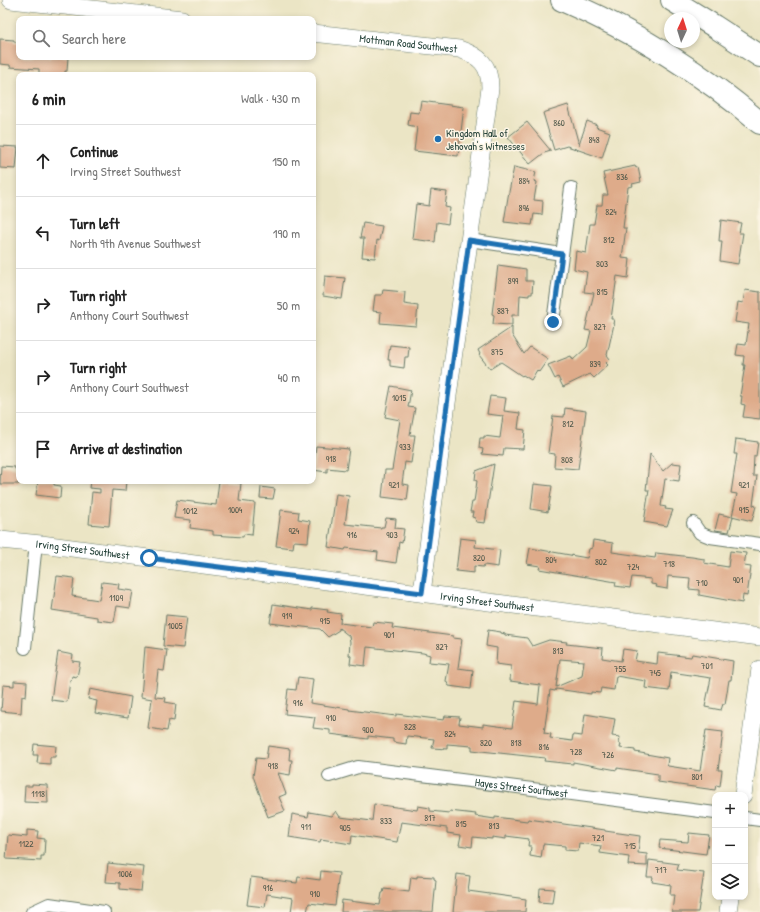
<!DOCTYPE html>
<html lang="en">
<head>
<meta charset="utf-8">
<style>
  :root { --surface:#fff; --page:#f2f2f2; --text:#222; --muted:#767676; --line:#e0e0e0 }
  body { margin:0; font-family:"Patrick Hand",sans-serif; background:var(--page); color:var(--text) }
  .controls { position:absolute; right:12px; bottom:12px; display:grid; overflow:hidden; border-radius:8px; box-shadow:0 2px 6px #0003 }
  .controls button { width:36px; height:36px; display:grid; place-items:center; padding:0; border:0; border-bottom:1px solid var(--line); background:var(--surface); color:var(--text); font:20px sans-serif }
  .compass { position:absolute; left:664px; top:12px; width:36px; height:36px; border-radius:50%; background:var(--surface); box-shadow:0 2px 6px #0003; rotate:4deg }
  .stop { position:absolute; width:12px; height:12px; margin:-9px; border:3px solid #1f6fb2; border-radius:50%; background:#fff }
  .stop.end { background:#1f6fb2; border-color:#fff; box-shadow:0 1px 4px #0008 }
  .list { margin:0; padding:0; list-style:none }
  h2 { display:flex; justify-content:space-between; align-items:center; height:52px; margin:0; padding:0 16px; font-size:17px }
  h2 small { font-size:13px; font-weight:400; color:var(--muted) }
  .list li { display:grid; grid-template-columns:26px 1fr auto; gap:12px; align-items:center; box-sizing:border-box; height:72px; padding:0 16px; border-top:1px solid var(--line) }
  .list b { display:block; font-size:15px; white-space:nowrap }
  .list p { margin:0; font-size:13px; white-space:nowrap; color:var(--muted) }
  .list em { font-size:13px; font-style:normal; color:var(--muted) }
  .icon { flex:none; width:22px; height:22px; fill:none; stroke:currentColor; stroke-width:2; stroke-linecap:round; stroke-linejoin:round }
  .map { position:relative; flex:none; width:760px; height:912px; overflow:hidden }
  .search { position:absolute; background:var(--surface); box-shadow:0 2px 6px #0003; left:16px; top:16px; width:300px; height:44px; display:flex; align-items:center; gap:10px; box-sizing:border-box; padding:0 14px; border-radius:8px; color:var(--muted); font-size:15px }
  .panel { position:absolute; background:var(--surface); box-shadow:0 2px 6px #0003; left:16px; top:72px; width:300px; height:412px; border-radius:8px }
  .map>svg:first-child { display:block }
</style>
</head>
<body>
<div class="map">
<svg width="760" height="912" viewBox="0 0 760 912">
  <rect width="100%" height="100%" fill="#fcf5e5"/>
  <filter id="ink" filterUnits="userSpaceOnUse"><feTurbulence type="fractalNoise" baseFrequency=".025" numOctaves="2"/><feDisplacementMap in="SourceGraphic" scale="8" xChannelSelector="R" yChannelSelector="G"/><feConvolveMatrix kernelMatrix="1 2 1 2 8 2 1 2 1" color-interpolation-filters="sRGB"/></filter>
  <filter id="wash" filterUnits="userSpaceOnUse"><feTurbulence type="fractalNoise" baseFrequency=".012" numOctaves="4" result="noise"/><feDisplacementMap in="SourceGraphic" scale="16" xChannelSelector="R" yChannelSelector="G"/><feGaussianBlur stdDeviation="0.9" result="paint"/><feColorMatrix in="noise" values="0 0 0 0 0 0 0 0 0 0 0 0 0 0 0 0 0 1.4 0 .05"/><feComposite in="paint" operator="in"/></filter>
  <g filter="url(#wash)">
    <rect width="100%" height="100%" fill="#ebe5c5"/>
    <g id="blocks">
      <path fill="#deab8a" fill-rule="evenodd" d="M0 39 14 40V42H19V57H68L67 71H65V75H39V69L10 67V65L0 64Z
        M421 101 464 107 458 156 414 151 417 127 408 125 410 112 419 113Z
        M568 105 579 145 587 121 597 125 596 127 610 132 602 158 567 146 554 150 543 113Z
        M527 122 551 151 544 153 530 164 508 137Z
        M0 146 18 147 16 169 0 168Z
        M635 166 636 168 638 167 641 182 632 184 633 186 628 187 623 228H626L622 258 630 259 628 278 617 276 611 319H614L613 324H614L607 355 610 359 606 363 608 365 594 378 590 374 563 387 558 377 555 379 548 365 571 356 573 360 587 347 591 331 585 330 594 293 584 292 587 272 574 269 576 251 586 253 590 224H594L597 205H602L603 195H608L603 173Z
        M514 167 536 172 534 181 537 182 534 200 543 201 542 215 534 214 532 225 504 222 508 197Z
        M431 190 447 192 445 207 450 208 448 224 437 222 435 242 412 239 416 204 429 206Z
        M721 220 741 223 739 233H743L738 264 720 261 722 241H719Z
        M363 223 382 226 379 241 377 240 375 258 362 257 364 238H360Z
        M498 265 526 269V281H533L532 294H529V296L520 295 519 315H512V325L493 324 494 315 492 314Z
        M325 276 345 278 342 299 323 296Z
        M383 290 405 292 404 304 418 306 416 326 380 323 381 312 373 311 375 295H382Z
        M745 290 760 292V419L743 417 745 405 741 404 742 396H740L745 365H743L744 356 736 355 738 344 746 345 749 324 735 322 738 302 743 303Z
        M512 327V335L524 354 530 347 548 359 539 372 537 370 531 380 523 375 522 376 501 362 490 369 479 355 480 354 478 350Z
        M390 345 409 347 408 357H405L404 368 390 366V360H388Z
        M391 386 411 390 408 407 415 408 410 435H415L411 463 405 462 402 484 409 485 407 500 382 497 385 470H392L400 420 385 417Z
        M490 396 506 398 504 411 520 413 518 429 525 430 523 449 504 448 503 456 482 454 483 449 479 448 480 438H484V436L500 438 503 416 487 414Z
        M565 408 586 411 578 469 554 467 555 454 548 453 553 416 564 417Z
        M736 439 758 442 756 456H754L753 476H757L753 505 756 506 752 521 732 516 737 494 731 493 737 454H734Z
        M316 446 349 449 346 470 327 468V472L313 470Z
        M650 454 663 471 672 463 681 464 679 481 665 479 661 506 666 507 665 509 673 510 667 526 644 522 649 490H646Z
        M494 464 485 523 476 522 475 518 472 517 473 512H470L472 502H474L477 481 475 480 476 471Z
        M1 466 15 467V469H19V484H0Z
        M38 481H54V485L61 486 60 498 36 495Z
        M90 481H126L125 491 112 490 109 526 89 524 92 492 100 493V489L89 488Z
        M219 481 241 483 239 501 255 503 252 535 244 534 243 537 213 535V531L190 528 191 520 174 518 177 500 216 505Z
        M534 484 552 486 548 512 531 509Z
        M261 487 275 489 273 499 260 498Z
        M336 494 349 496 345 524 381 528V527H384L386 518 396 519 395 528 404 529 402 543 399 542 396 563 377 560 378 552 346 548 345 550 328 547Z
        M281 510 299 512 298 519 310 521 308 542 294 541 293 548 276 546Z
        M719 514 733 517 729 532 715 530Z
        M460 538 476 540 475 547 500 550 498 567 484 565 483 567 474 566V573L456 571Z
        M593 540 613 543 612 552 655 558 656 553 692 557 704 559V563L728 567 730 551 746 553 744 566 751 567 747 596 743 595 742 603 699 595V590L689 589 690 578 668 576 667 589 656 587 657 585 651 584V579L632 577 630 588 615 586 616 582 539 569 540 566 527 564 530 548 587 558 589 549 592 548Z
        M57 576 74 578 72 596 99 600 102 582 119 584 118 589 133 591 130 608 117 606 114 622 97 620V617L52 610Z
        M273 604 312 610V608L328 610 327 612 341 614 340 623 372 627 373 622 393 624 392 628 453 636V638L462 639 458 668 473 670 471 689 449 686 446 681 449 664 429 662 430 655 423 653 367 647 365 666 350 664 351 656 349 655 350 642 349 636 339 628V630L328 637 320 629 270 623Z
        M166 615 187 617 183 648 163 646Z
        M488 630 501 632V633L505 634V635L527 638 532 646 549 640 567 642 566 644 603 648 602 658 621 661 623 649 637 651 635 661 657 664 658 653 691 657 692 654 733 661 731 680H729L725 704H723L721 710 705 707 711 678 671 672 669 691 645 688 646 681 616 676 614 690 601 688 600 693 591 692V694L556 689 555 691 550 690 544 733 551 734 550 738 572 741 573 735 582 736 585 714 615 719 612 736 620 737 619 743 621 744 620 748 635 750V752L668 758 667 765 668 766 700 771 706 730 723 732 718 770H722L720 786 716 785 715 790 658 782V774L617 768V770L573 762V764L544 761 545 758 472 750V746L447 744V749L432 748 434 739 407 736 406 744 393 742V739L368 736V739L330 734V730L313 728 315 717 285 714 288 689 296 690 298 677 313 679 310 703 349 709V710L396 716V714L444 720 445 716 460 717 459 724 483 727V724L512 728 516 701 538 704 540 685 510 681 511 666 496 664 497 648 486 646ZM560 659 584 661 582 676 556 687Z
        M145 647 167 650 164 671 158 670 155 697 166 698 165 702 176 704 174 721 169 720 167 731 148 728 152 699 141 697Z
        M58 652 73 655 72 661 80 662 77 677 72 676 71 681H70L67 702 51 700Z
        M14 681 27 682 26 697 22 696 21 713 1 711 3 685 14 686Z
        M90 689 131 697 128 718 95 713 97 701 88 699Z
        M34 744 56 746 55 757H50V764L37 763 38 755H33Z
        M268 746 290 749 289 760H292L290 775 278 773 286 794 279 797 285 811 268 817 253 776 256 758 266 759Z
        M32 784 47 785 48 803 24 802 25 786H32Z
        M374 804 417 810 418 806 430 808V811L449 813 450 811 458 812 476 814 475 816 495 819V817L527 821 528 819 543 821 605 830V831L640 836 638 853 647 854V866L628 865 629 857 600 853 601 846 579 843 578 851 565 850V846L543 844 541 858 530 856 531 846H528L529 839 506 836V839L492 837V839L473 837 472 847 459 845 461 835 447 833V828L401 822 397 842 352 835 351 844 321 839 320 842 289 837 292 814 308 817 309 812 332 816 336 811 340 817 372 821Z
        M27 830 38 831 37 838 45 839 44 856H41V861L6 859 8 835 27 837Z
        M689 833 709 835 706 854 659 848 660 840 688 842Z
        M649 860 679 864 677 870 704 873 698 912H672L674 895H670L671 885 652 882 653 877H647Z
        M108 863 144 867 141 891 120 889V883L106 882Z
        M321 871 339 873 335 906 309 903 307 912H291L293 898 267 894 265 907 247 905 251 877 297 883 298 877 320 880Z
        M457 874 470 876 468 891 526 899 525 912H453Z
        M417 876 434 877V879L436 880 433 912H341L342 900 380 905 382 893H383L384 889 409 892 411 877 417 878Z
        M540 888 554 889 552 903 539 902Z"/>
    </g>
  </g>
  <g filter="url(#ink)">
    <use href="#blocks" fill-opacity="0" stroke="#667867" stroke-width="1"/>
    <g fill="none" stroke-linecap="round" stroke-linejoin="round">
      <g stroke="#667867" stroke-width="14">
        <g id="street">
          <path d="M469 240 562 254"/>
          <path d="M553 322 571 188"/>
          <path d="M693 523 700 533 710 537 760 544"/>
          <path d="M25 648 36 543"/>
          <path id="s1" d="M329 776 358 767 556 792 715 813"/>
          <path d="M745 818 760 820"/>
          <path d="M32 912 49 904 104 912"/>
        </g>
      </g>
      <g stroke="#667867" stroke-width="18">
        <g id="secondary">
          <path d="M11 0 182 19"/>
          <path id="s2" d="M313 33 459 49C480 56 490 65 490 88L438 469 422 593"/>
          <path id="s3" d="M0 540 41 544 760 637"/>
          <path d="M743 795 760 669"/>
          <path d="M728 912 730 897"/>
        </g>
      </g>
      <g stroke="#667867" stroke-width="24">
        <path id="highway" d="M562 0C634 31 701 72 760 123
          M672 0 714 26 760 56"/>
      </g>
      <use href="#street" stroke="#fff" stroke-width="12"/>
      <use href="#secondary" stroke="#fff" stroke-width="17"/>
      <use href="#highway" stroke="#fff" stroke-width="22"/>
    </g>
  </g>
  <g fill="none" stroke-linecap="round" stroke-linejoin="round" filter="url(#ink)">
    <path stroke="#1f6fb2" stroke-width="5" d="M149 558 422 593 469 240 562 254 553 322"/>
  </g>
  <circle fill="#1f6fb2" stroke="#fcf5e5" stroke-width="1.5" cx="438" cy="139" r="4"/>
  <g text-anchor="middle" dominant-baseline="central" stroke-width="3" stroke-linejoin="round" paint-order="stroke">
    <g font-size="9" fill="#4f584a">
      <text x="559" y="123">860</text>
      <text x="594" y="140">848</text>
      <text x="622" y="177">836</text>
      <text x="524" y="181">884</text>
      <text x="524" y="208">896</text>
      <text x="611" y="212">824</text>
      <text x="609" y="240">812</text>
      <text x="602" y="264">803</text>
      <text x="513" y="281">899</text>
      <text x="602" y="292">815</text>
      <text x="503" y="311">887</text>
      <text x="600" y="327">827</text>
      <text x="497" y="352">875</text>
      <text x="595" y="364">839</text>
      <text x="399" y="398">1015</text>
      <text x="568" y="424">812</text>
      <text x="405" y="447">933</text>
      <text x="331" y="459">918</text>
      <text x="567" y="460">808</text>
      <text x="394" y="485">921</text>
      <text x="744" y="485">921</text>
      <text x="235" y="510">1004</text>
      <text x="744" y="510">915</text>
      <text x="190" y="511">1012</text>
      <text x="294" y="531">924</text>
      <text x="352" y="535">916</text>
      <text x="392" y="535">903</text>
      <text x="479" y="558">820</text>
      <text x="551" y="560">804</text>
      <text x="601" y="562">802</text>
      <text x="669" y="564">718</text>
      <text x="633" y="567">724</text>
      <text x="738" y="580">901</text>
      <text x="702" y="583">710</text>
      <text x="116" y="598">1109</text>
      <text x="287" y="616">919</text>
      <text x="325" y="621">915</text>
      <text x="175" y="626">1005</text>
      <text x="389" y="635">901</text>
      <text x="442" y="647">827</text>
      <text x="558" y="651">813</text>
      <text x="707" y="666">701</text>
      <text x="620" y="669">755</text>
      <text x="655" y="673">745</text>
      <text x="298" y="703">916</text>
      <text x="331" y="718">910</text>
      <text x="410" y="727">828</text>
      <text x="368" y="730">900</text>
      <text x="450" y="734">824</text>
      <text x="486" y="743">820</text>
      <text x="516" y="743">818</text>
      <text x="544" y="747">816</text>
      <text x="576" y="752">728</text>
      <text x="608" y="755">726</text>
      <text x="273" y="766">918</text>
      <text x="697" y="777">801</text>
      <text x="38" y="794">1118</text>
      <text x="430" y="818">817</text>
      <text x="386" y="821">833</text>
      <text x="461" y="824">815</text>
      <text x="494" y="826">813</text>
      <text x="306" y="827">911</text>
      <text x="345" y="828">905</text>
      <text x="598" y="838">721</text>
      <text x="26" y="844">1122</text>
      <text x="630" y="846">715</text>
      <text x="661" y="870">717</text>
      <text x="125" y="874">1006</text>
      <text x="268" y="888">916</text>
      <text x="315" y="894">910</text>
    </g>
    <g font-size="11" fill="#1f3d34" stroke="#fcf5e5">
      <text stroke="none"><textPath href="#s2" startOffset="96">Mottman Road Southwest</textPath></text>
      <text stroke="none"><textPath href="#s3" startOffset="83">Irving Street Southwest</textPath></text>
      <text stroke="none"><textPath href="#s3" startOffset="491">Irving Street Southwest</textPath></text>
      <text stroke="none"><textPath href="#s1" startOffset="195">Hayes Street Southwest</textPath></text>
    </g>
    <g font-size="11" fill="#1f3d34" stroke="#fcf5e5" text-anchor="start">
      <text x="446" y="133">Kingdom Hall of<tspan x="446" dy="13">Jehovah's Witnesses</tspan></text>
    </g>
  </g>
</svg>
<div class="controls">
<button>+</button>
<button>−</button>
<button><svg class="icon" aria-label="layers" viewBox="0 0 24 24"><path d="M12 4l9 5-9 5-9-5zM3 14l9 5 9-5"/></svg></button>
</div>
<svg class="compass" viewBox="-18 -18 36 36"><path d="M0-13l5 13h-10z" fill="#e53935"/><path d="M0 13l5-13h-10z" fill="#767676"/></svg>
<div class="stop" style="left:149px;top:558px"></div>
<div class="stop end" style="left:553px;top:322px"></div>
<div class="search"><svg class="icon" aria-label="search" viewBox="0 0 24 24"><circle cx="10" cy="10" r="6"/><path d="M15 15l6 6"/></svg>Search here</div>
<section class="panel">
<h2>6 min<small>Walk · 430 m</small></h2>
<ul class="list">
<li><svg class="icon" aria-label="ahead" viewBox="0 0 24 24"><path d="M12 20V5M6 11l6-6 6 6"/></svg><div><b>Continue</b><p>Irving Street Southwest</p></div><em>150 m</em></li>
<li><svg class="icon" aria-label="left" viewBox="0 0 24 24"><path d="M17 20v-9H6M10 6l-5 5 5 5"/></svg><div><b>Turn left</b><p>North 9th Avenue Southwest</p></div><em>190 m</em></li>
<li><svg class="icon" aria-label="right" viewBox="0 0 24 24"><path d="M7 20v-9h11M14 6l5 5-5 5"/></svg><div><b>Turn right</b><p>Anthony Court Southwest</p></div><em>50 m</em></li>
<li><svg class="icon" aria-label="right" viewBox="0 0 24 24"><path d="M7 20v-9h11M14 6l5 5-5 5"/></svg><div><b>Turn right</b><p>Anthony Court Southwest</p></div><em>40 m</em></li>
<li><svg class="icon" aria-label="arrive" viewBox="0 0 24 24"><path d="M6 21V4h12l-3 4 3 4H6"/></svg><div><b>Arrive at destination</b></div></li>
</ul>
</section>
</div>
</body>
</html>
